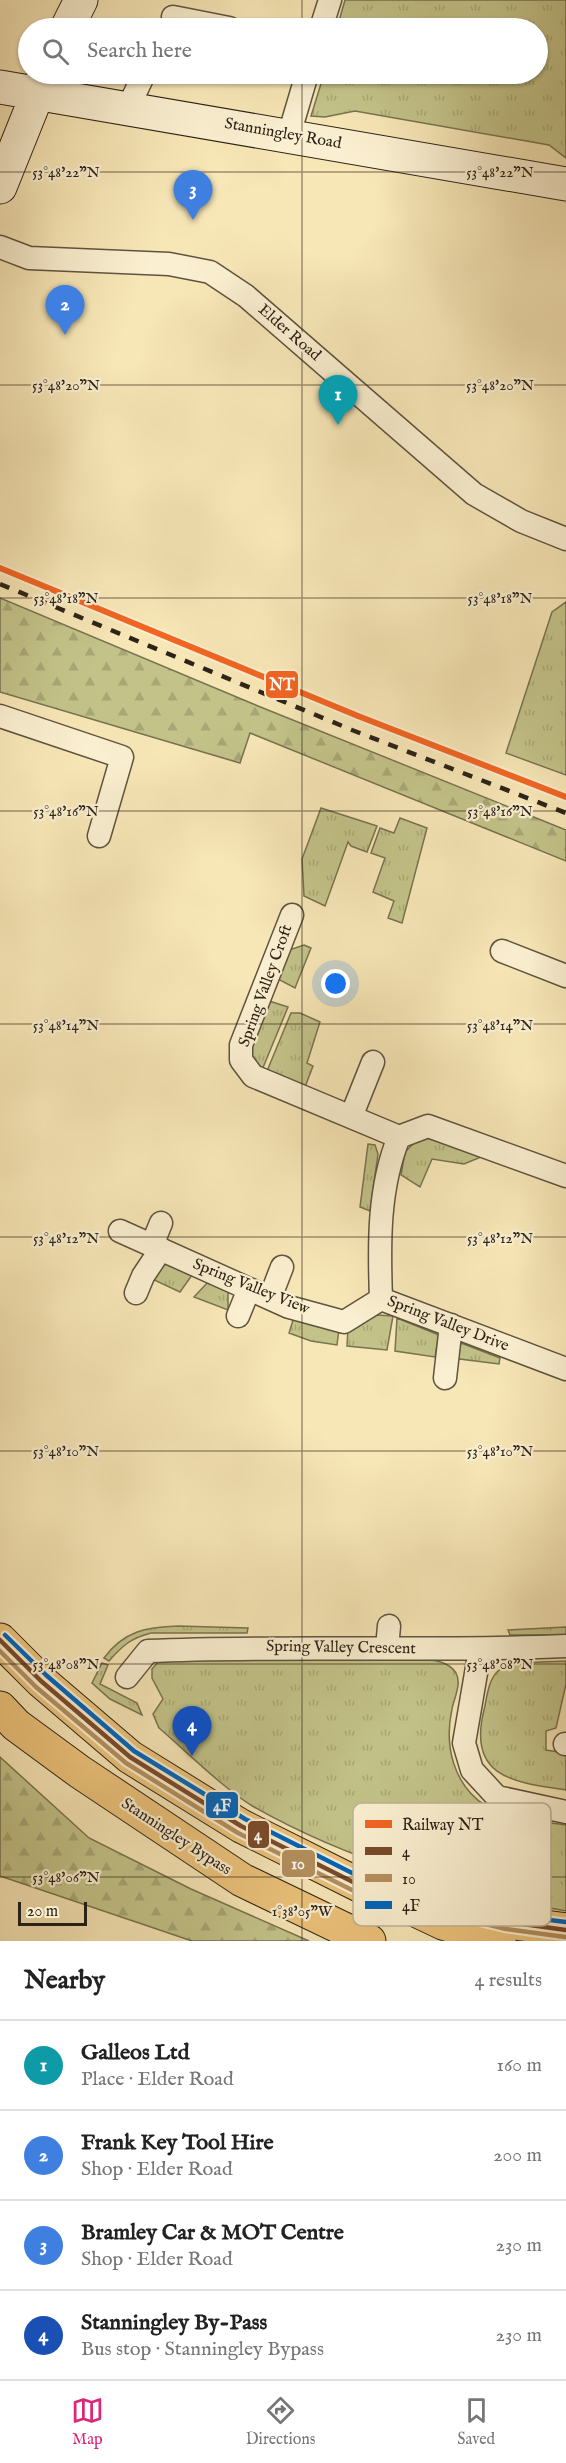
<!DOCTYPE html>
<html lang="en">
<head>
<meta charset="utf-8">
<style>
  :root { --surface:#fff; --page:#f6f6f6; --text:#222; --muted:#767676; --line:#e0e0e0; --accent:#db2777 }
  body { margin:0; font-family:"IM FELL English",serif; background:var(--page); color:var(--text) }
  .scale { position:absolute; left:18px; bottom:15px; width:69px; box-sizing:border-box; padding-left:6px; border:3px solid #2c2317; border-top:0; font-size:16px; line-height:21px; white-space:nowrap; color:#2c2317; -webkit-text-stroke:4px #faefd0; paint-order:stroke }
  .you { position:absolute; left:336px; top:984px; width:21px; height:21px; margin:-15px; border:4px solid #fff; border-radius:50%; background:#1a73e8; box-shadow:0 0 0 9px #1a73e833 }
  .badge { display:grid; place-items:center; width:39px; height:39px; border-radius:50%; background:var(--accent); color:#fff; font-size:20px; font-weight:700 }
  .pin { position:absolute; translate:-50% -50px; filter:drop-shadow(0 2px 3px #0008) }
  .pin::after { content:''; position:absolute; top:32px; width:21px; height:18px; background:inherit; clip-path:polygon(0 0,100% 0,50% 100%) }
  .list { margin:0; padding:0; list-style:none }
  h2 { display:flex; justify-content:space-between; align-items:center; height:78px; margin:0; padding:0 24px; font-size:26px }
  h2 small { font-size:20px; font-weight:400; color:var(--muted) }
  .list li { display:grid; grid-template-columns:39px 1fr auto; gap:18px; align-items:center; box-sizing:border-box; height:90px; padding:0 24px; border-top:2px solid var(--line) }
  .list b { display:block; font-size:22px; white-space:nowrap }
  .list p { margin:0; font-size:20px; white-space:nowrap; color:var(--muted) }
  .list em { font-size:20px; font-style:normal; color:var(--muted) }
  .icon { flex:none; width:33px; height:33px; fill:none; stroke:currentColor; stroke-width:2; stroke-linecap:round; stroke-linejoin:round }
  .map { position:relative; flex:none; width:566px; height:1941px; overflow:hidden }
  .search { position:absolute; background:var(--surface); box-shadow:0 2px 4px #0004; left:18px; right:18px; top:18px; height:66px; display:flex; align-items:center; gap:15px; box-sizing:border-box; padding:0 21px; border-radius:33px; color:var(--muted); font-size:22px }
  .sheet { height:438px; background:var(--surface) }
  nav { display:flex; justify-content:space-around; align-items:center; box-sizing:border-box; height:84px; border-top:2px solid var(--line); background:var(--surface); font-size:16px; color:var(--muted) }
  nav a { display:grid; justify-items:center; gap:3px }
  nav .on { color:var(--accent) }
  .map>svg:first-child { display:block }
</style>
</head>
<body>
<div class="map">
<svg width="566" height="1941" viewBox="0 0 566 1941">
  <defs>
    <pattern id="grass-tufts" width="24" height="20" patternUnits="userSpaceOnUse" patternTransform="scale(1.5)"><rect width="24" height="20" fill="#c3c389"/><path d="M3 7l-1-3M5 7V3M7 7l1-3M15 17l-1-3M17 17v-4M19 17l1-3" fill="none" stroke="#a8a776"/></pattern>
    <pattern id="forest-firs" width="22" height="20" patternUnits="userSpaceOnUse" patternTransform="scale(1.5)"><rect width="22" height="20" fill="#c3c389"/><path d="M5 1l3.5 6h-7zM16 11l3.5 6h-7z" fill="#a8a776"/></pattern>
  </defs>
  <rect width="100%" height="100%" fill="#f7e6b6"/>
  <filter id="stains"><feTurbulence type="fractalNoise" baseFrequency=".00333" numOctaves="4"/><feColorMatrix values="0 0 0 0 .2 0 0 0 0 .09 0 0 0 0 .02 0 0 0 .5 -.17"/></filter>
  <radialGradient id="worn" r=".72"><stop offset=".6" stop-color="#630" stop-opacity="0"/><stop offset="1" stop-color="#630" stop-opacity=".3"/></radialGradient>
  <path fill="url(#grass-tufts)" stroke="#787350" stroke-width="1.5" d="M345 0H566V158L549 145 355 111 325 117 311 116 324 74H538V28H337Z
    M566 602V775L506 753 552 612Z
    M321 808 377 826 367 852 351 846 348 842 325 906 304 896 302 859Z
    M400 818 427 828 402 923 388 918 394 901 373 892 385 858 371 853 380 828 394 833Z
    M304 945 311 948 295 988 274 977 286 951Z
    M266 1000 288 1007 260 1075 249 1058Z
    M291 1013H300L320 1022 307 1063 313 1066 305 1087 267 1071Z
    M420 1137H433L481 1157 464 1164 432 1159 420 1187 401 1175 405 1152Z
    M368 1144 375 1145 378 1154 370 1211 360 1207Z
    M160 1262 192 1275 180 1292 150 1278Z
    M208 1282 228 1289V1310L194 1297Z
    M377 1315 393 1316 387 1350 347 1346 348 1328Z
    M294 1317 339 1329 337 1345 311 1341 289 1333Z
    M397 1318 439 1335 435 1357 395 1351Z
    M461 1343 500 1358 499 1364 452 1358 457 1344Z
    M178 1626 248 1628 247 1633H151C131 1638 122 1646 109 1661L104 1658C124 1631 146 1627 178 1626Z
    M566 1627V1635H510L508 1630Z
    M419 1658C432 1660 449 1661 456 1673 462 1684 454 1698 452 1709 444 1745 453 1785 486 1806 509 1820 540 1821 566 1825V1911C458 1892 351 1862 254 1807 225 1790 186 1751 159 1728L153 1714 163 1699 152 1678V1669L159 1661Z
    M566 1661V1684L556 1728 546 1731V1750L566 1753V1790C514 1782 467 1778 484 1710 487 1698 488 1680 498 1671 510 1661 550 1662 566 1661Z
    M102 1663 108 1665 100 1684 137 1703 142 1715 110 1699 92 1683Z"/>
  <path fill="url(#forest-firs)" stroke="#787350" stroke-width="1.5" d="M0 598 258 706 566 830V861L250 733 240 763 0 692Z
    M0 1757 89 1838 191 1889 309 1941H192L0 1876Z"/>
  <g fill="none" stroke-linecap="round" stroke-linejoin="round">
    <g stroke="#5f543f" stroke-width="25">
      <path id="street" d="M173 17 229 28
        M321 28 330 0
        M128 108 144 74
        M289 135 307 74
        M0 247 29 258 169 264 210 272 246 296 474 494 521 521 566 539
        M0 716 122 757 99 836
        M292 915 241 1045V1060L253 1076 399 1137
        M502 951 566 976
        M351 1117 373 1062
        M399 1137C378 1188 379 1245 381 1299L566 1369
        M399 1137 428 1126 566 1176
        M120 1231 289 1307 344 1322 381 1299
        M152 1245 161 1223
        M136 1293 143 1276 161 1249
        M270 1298 282 1267
        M238 1316 249 1289
        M445 1378 451 1325
        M387 1648 389 1626
        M480 1650 464 1743 472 1770 497 1797 566 1812
        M127 1677 148 1651C287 1645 427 1652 566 1646
        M565 1744H566"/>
    </g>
    <g stroke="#2c2317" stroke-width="35">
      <path id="secondary" d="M67 28 81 0
        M0 87 566 184
        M0 187 45 75"/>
    </g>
    <g stroke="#2c2317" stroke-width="35">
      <path id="primary" d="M407 1906 443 1923 499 1941"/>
    </g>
    <g stroke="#2c2317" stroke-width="35">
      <path id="highway" d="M0 1640 41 1681 130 1757 241 1826 361 1886 508 1922 566 1930
        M0 1708 16 1725 80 1772 242 1880 369 1941"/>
    </g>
    <use href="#street" stroke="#faefd0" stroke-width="22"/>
    <use href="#secondary" stroke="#faefd0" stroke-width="33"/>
    <use href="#primary" stroke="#ecc37b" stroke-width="33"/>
    <use href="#highway" stroke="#ecc37b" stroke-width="33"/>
    <path stroke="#2c2317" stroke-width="4.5" stroke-dasharray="10 10" stroke-linecap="butt" d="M0 584 352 730 566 813"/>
    <g stroke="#faefd0" stroke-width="9">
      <path id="bus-1" d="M0 1640 41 1681 130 1757 241 1826 361 1886 508 1922 566 1930"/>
    </g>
    <g stroke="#faefd0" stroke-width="9">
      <path id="bus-2" d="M0 1651 36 1687 126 1763 238 1833 358 1893 506 1929 565 1937"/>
    </g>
    <g stroke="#faefd0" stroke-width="9">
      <path id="bus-3" d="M5 1635 46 1675 134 1751 245 1819 364 1879 509 1915 566 1922"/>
    </g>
    <use href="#bus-1" stroke="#7a4b2a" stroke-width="4.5"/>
    <use href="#bus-2" stroke="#b4905e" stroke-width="4.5"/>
    <use href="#bus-3" stroke="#0065bd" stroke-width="4.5"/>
    <g stroke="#faefd0" stroke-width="10">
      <path id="rail-1" d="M0 568 358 716 566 797"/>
    </g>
    <use href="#rail-1" stroke="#f26522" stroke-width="6"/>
  </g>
  <path fill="none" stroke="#2c2317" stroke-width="1.5" stroke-opacity="0.45" d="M302 0V28M302 74V1941M0 172H566M0 385H566M0 598H566M0 811H566M0 1024H566M0 1237H566M0 1451H566M0 1664H566M0 1877H566"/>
  <g text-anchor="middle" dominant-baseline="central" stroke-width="4.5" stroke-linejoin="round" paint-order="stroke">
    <g font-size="16" fill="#2c2317" stroke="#faefd0">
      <text transform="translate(283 134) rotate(10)">Stanningley Road</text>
      <text transform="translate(289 333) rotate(41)">Elder Road</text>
      <text transform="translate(266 986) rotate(-70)">Spring Valley Croft</text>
      <text transform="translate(251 1287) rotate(22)">Spring Valley View</text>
      <text transform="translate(448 1324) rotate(21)">Spring Valley Drive</text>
      <text transform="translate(341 1648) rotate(1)">Spring Valley Crescent</text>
      <text transform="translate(176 1837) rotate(33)">Stanningley Bypass</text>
    </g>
  </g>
  <rect x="353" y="1803" width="198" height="123" rx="9" fill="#faefd0" stroke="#bcb298" stroke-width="1.5"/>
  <rect x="365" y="1820" width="27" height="8" fill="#f26522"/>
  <rect x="365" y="1847" width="27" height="8" fill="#7a4b2a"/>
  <rect x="365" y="1874" width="27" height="8" fill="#b4905e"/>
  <rect x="365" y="1901" width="27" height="8" fill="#0065bd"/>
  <g font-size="16" fill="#2c2317">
    <text x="402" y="1830">Railway NT</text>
    <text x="402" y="1857">4</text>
    <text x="402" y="1884">10</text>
    <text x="402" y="1911">4F</text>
  </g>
  <g font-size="15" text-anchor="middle" fill="#2c2317" stroke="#faefd0" stroke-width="4.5" stroke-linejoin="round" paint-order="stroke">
    <text x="66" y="177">53°48'22"N</text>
    <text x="500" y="177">53°48'22"N</text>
    <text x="66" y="390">53°48'20"N</text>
    <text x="500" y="390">53°48'20"N</text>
    <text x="66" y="603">53°48'18"N</text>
    <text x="500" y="603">53°48'18"N</text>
    <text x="66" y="816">53°48'16"N</text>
    <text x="500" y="816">53°48'16"N</text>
    <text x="66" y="1030">53°48'14"N</text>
    <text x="500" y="1030">53°48'14"N</text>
    <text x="66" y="1243">53°48'12"N</text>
    <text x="500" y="1243">53°48'12"N</text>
    <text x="66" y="1456">53°48'10"N</text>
    <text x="500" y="1456">53°48'10"N</text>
    <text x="66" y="1669">53°48'08"N</text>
    <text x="500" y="1669">53°48'08"N</text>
    <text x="66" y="1882">53°48'06"N</text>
    <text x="302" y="1916">1°38'05"W</text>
  </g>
  <g stroke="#faefd0" stroke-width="2">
    <rect x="265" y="670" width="34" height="29" rx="6" fill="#f26522"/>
    <rect x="205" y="1791" width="34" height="28" rx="6" fill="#0065bd"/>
    <rect x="247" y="1820" width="23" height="29" rx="6" fill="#7a4b2a"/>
    <rect x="281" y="1849" width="35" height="29" rx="6" fill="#b4905e"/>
  </g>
  <g font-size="16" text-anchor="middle" font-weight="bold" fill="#fff">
    <text x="282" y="690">NT</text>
    <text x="222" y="1811">4F</text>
    <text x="258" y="1840">4</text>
    <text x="298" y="1869">10</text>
  </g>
  <rect width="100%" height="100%" filter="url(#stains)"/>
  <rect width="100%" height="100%" fill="url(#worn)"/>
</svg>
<div class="scale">20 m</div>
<div class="you"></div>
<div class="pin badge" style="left:338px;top:425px;background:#0f9aa8">1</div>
<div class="pin badge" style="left:65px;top:335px;background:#3f7fe0">2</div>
<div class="pin badge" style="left:193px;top:220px;background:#3f7fe0">3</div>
<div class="pin badge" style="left:192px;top:1756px;background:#1a4fb4">4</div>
<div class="search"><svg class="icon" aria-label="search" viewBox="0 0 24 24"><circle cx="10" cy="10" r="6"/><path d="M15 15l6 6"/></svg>Search here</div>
</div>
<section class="sheet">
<h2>Nearby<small>4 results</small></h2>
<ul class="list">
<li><span class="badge" style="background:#0f9aa8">1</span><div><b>Galleos Ltd</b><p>Place · Elder Road</p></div><em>160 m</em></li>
<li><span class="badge" style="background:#3f7fe0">2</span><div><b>Frank Key Tool Hire</b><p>Shop · Elder Road</p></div><em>200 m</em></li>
<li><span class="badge" style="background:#3f7fe0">3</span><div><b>Bramley Car &amp; MOT Centre</b><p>Shop · Elder Road</p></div><em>230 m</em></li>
<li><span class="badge" style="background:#1a4fb4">4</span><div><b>Stanningley By-Pass</b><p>Bus stop · Stanningley Bypass</p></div><em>230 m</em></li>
</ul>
</section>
<nav>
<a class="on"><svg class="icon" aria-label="map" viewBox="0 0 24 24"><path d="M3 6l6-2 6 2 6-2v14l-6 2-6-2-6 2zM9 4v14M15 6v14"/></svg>Map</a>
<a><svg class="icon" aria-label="directions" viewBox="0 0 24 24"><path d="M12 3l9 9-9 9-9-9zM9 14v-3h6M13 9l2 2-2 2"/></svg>Directions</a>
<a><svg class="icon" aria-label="saved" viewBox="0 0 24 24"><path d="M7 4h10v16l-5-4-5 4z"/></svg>Saved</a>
</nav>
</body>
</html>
